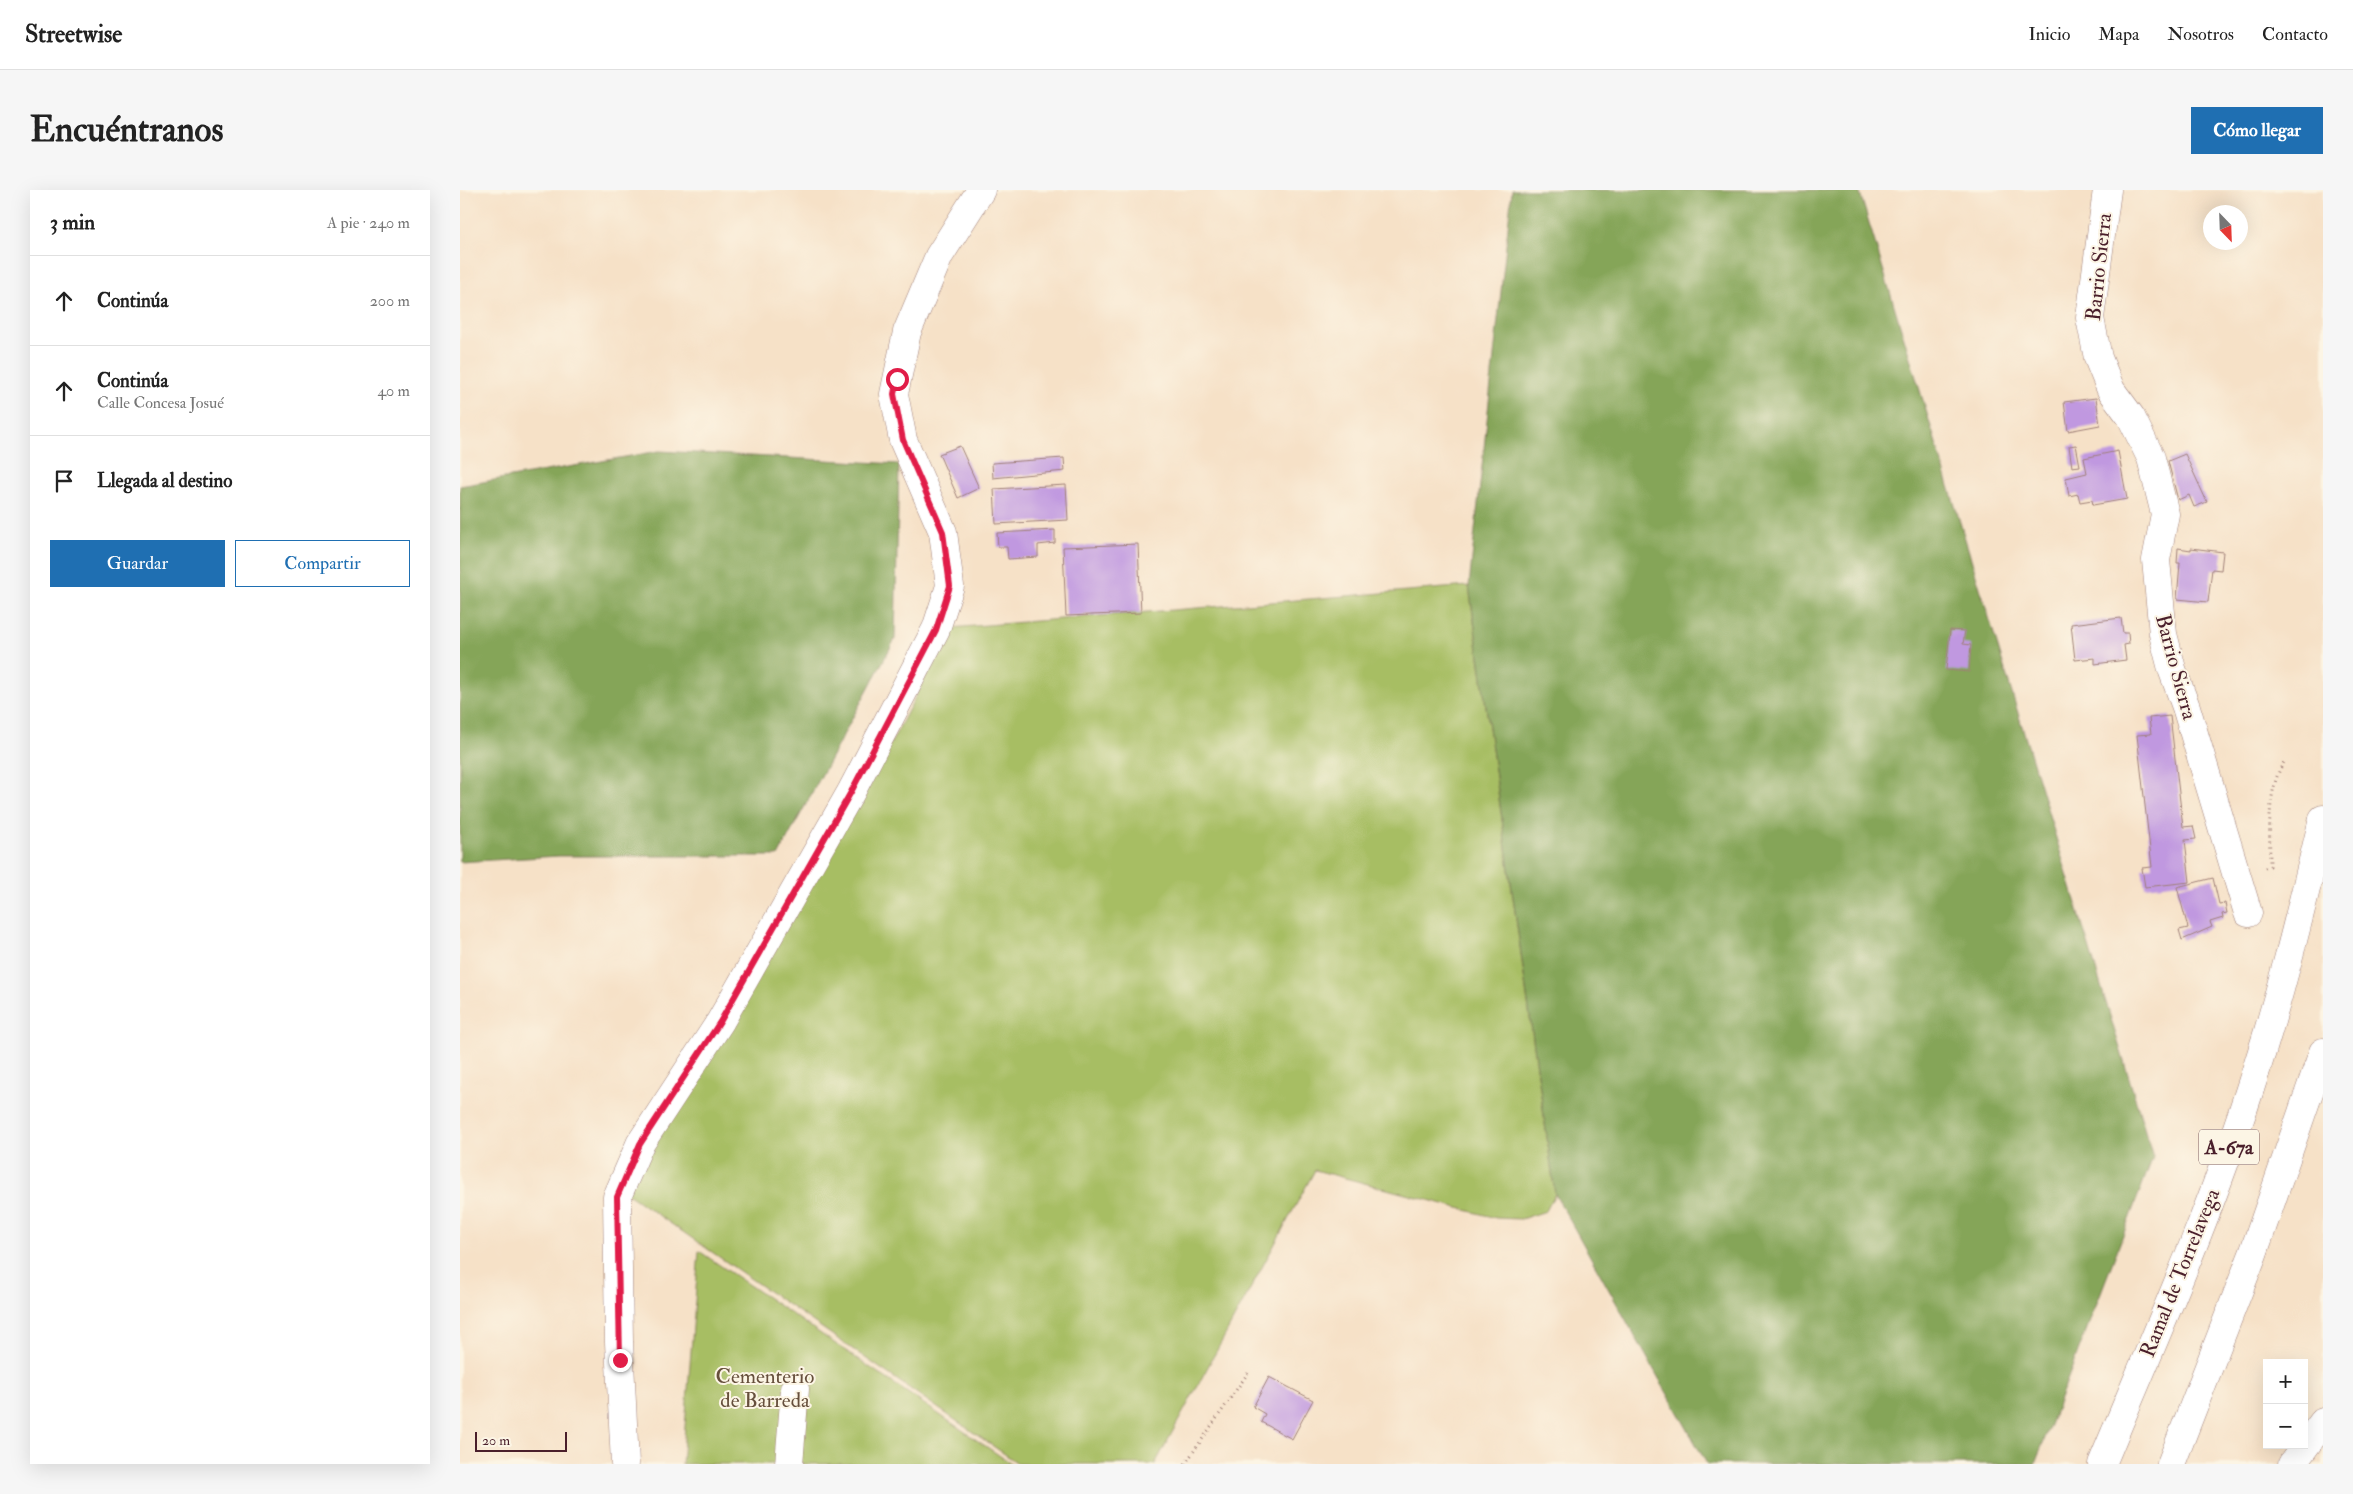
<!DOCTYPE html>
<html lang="es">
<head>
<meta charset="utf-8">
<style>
  :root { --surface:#fff; --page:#f6f6f6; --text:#222; --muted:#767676; --line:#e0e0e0; --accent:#1f6fb2 }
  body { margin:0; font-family:"IM FELL Double Pica",serif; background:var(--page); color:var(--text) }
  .controls { position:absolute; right:15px; bottom:15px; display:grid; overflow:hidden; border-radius:0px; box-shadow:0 5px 20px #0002 }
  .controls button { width:45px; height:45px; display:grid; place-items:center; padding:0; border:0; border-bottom:1px solid var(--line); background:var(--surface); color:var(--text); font:25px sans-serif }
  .compass { position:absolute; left:1743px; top:15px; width:45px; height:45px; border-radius:50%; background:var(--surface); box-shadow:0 5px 20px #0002; rotate:157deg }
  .scale { position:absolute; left:15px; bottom:12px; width:92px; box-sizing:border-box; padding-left:5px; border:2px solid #4a1f2b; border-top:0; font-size:14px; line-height:18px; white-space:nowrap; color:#4a1f2b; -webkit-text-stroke:4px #fcf5e5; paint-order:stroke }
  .stop { position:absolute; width:15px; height:15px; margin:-11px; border:4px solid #e11d48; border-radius:50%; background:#fff }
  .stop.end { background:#e11d48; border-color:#fff; box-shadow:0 1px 5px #0008 }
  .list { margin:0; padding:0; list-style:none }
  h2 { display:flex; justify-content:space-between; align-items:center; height:65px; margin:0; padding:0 20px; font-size:21px }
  h2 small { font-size:16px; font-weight:400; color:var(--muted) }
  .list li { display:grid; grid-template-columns:32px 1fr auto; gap:15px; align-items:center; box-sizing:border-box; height:90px; padding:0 20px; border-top:1px solid var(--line) }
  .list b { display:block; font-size:19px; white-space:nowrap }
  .list p { margin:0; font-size:16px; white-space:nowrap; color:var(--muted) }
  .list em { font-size:16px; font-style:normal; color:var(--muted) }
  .actions { display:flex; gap:10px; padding:15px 20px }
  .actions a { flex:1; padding:11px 0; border:1px solid var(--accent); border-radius:0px; text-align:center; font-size:18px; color:var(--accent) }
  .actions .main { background:var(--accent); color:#fff }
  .icon { flex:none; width:28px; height:28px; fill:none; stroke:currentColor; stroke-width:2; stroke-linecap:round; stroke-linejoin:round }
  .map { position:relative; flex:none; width:1863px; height:1274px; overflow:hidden; border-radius:0px }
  header { display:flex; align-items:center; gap:30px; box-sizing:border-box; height:70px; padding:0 25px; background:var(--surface); border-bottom:1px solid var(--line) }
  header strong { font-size:24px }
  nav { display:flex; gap:28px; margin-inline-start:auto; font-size:18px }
  .intro { display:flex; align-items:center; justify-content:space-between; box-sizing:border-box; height:120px; padding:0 30px }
  h1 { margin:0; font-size:35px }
  .button { padding:12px 22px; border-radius:0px; background:var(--accent); color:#fff; font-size:18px; font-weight:700 }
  main { display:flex; gap:30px; padding:0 30px }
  aside { flex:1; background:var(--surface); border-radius:0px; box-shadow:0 5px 20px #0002 }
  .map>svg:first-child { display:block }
</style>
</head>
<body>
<header>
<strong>Streetwise</strong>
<nav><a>Inicio</a><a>Mapa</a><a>Nosotros</a><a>Contacto</a></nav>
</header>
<div class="intro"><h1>Encuéntranos</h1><a class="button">Cómo llegar</a></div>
<main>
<aside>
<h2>3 min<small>A pie · 240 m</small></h2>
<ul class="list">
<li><svg class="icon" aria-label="ahead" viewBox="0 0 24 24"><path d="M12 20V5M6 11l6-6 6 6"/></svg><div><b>Continúa</b></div><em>200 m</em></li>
<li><svg class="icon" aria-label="ahead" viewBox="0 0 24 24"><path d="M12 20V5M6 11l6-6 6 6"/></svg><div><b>Continúa</b><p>Calle Concesa Josué</p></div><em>40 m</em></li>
<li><svg class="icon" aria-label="arrive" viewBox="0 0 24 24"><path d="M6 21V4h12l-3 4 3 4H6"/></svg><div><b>Llegada al destino</b></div></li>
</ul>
<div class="actions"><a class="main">Guardar</a><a>Compartir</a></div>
</aside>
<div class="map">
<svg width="1863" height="1274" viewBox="0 0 1863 1274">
  <rect width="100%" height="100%" fill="#fcf5e5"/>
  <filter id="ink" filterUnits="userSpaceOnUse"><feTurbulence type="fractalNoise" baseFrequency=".02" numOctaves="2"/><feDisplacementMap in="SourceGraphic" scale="10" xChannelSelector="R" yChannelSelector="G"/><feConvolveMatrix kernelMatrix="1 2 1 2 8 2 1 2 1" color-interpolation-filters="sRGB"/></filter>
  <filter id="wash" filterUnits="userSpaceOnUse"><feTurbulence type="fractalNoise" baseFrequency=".0096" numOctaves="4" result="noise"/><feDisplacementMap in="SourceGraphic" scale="20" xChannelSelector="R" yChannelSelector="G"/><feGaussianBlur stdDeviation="1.12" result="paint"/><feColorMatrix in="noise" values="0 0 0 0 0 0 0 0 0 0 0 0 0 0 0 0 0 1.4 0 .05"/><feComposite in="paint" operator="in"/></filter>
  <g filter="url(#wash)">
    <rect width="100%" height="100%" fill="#f6e1c7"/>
    <path fill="#a7be63" stroke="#786e47" d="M1009 396 1095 1004 1086 1021 1061 1029 1036 1028 855 980 695 1274H559L165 1002C278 817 395 633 490 438Z
      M239 1061 552 1274H222Z"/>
    <path fill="#85a559" stroke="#686242" d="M1052 0H1399L1693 967 1575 1274H1247L1095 1004 1009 396Z
      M199 261 439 274 435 449 318 666H99L0 672V296Z"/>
    <g id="blocks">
      <path fill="#c098e0" d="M1636 208 1640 235 1608 241 1604 212Z
        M1616 255 1620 276 1612 277 1609 256Z
        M500 256 519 298 498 308 479 264Z
        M1658 261 1667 309 1633 315 1632 310 1620 312 1618 304 1609 306 1606 288 1627 283 1624 268Z
        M1725 264 1747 312 1734 317 1729 305 1718 310 1708 271Z
        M604 268 605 281 533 288 532 273Z
        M606 295 608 330 536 334 534 299Z
        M595 340V353L578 355V367L548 369 547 357H538L537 343Z
        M678 354 681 423 606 426 603 357Z
        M1718 358 1731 360V358L1763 362 1761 380 1752 379 1748 412 1717 409 1720 373H1717Z
        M1661 428 1663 443H1668L1669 454 1664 455 1666 470 1635 474V468L1615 470 1611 434Z
        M1490 440 1505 441 1503 454 1511 455 1509 482 1486 480Z
        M1710 526 1723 637 1733 636 1736 649 1725 650 1730 692 1685 697 1682 678 1692 677 1677 545 1691 544 1689 528Z
        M1753 688 1759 714 1765 713 1767 723 1762 724 1763 728 1750 732 1752 737 1722 750 1719 740 1728 738 1717 697Z
        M809 1187 853 1210 832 1249 801 1232 805 1224 793 1217Z"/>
    </g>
  </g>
  <g filter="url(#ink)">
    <use href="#blocks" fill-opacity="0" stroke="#a08079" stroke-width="1"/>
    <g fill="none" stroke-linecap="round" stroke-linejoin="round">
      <g stroke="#a08079" stroke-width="29">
        <path id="minor" d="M1647 0 1630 128 1638 168 1651 200 1671 227 1691 268 1705 324 1696 370 1703 444 1712 479 1726 517 1788 723
          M165 1274 159 1152 157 1007 180 954 260 832 391 602 476 439 490 396 483 342 443 250 434 204 447 142 479 66 521 0
          M329 1274 335 1199
          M1832 1274 1863 1232"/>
      </g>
      <g stroke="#a08079" stroke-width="29">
        <path id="highway" d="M1642 1274C1693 1151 1748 1029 1789 902 1819 812 1841 720 1863 629
          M1711 1274 1793 1064 1863 862"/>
      </g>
      <path stroke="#a08079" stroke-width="3" stroke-dasharray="1 4" stroke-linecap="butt" d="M1805 678 1810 676C1810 643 1806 601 1824 572
        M725 1274 788 1183"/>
      <use href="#minor" stroke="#fff" stroke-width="28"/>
      <use href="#highway" stroke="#fff" stroke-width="28"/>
    </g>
  </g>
  <g fill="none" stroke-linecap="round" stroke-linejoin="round" filter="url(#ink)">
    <path stroke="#e11d48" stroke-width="6" d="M160 1170 157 1007 180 954 260 832 391 602 476 440 490 396 483 342 443 250 434 204 437 189"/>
  </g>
  <g text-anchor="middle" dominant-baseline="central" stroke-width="4" stroke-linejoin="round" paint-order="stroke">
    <rect fill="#fcf5e5" stroke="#7f5f63" stroke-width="1" x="1739" y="939.5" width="60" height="35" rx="4"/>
    <g font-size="20" font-weight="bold" fill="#4a1f2b">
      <text x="1769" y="957">A-67a</text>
    </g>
    <g font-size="21" fill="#4a1f2b" stroke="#fcf5e5">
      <text transform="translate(1639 77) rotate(-84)">Barrio Sierra</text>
      <text transform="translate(1716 477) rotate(75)">Barrio Sierra</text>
      <text transform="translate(1720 1083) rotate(-68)">Ramal de Torrelavega</text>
    </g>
    <g font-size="21" fill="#664f3c" stroke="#fcf5e5">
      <text x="305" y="1186">Cementerio<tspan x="305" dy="24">de Barreda</tspan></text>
    </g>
  </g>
</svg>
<div class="controls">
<button>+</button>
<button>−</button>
</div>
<svg class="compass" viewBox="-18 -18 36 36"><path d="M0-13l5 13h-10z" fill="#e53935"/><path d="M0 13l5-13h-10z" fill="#767676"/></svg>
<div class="scale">20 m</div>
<div class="stop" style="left:437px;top:189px"></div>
<div class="stop end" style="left:160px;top:1170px"></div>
</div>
</main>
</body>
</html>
